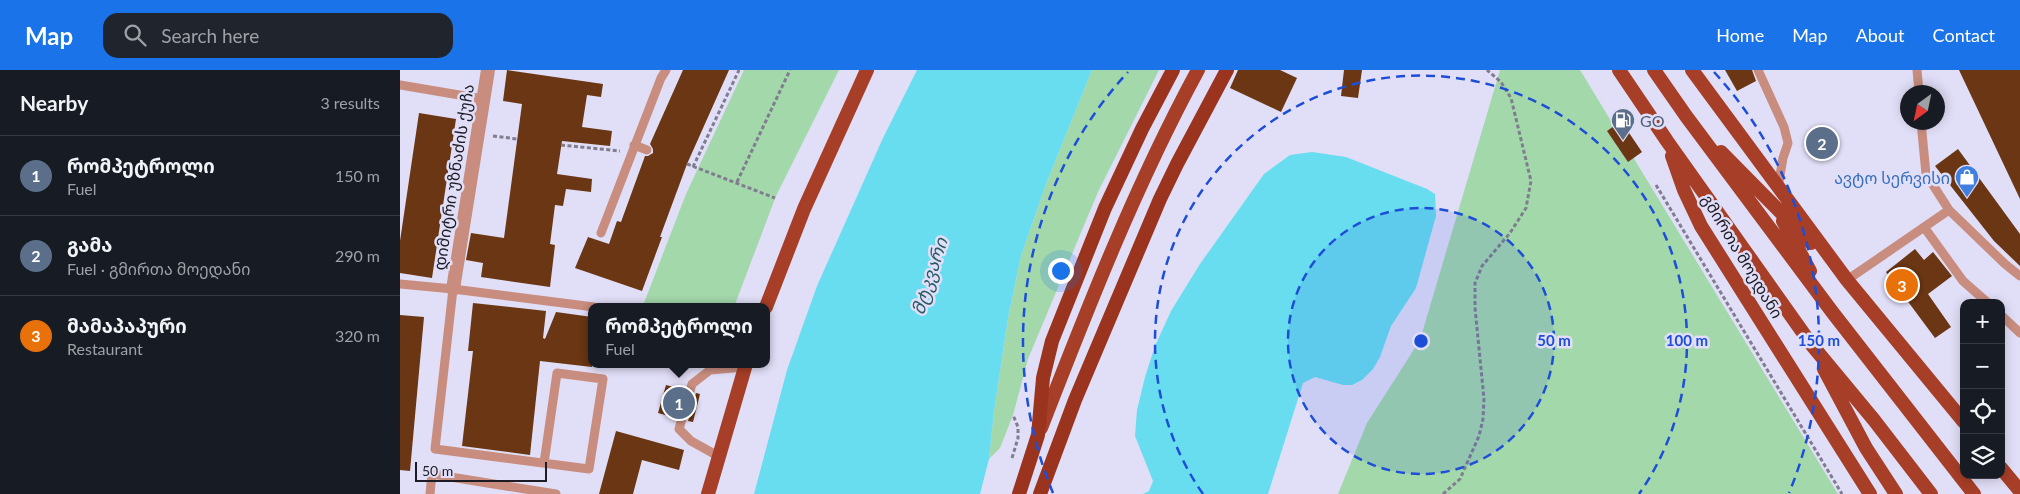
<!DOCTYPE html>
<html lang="en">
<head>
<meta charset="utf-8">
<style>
  :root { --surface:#171b24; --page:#20242c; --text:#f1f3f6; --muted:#9ea1a6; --line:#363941; --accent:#1a73e8 }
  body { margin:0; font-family:Lato,"Noto Sans Georgian",sans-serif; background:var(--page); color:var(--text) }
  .controls { position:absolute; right:15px; bottom:15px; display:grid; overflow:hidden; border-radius:10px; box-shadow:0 2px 12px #0003 }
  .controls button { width:45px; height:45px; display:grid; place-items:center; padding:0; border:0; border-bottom:1px solid var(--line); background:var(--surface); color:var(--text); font:25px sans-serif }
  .compass { position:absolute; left:1500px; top:15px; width:45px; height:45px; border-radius:50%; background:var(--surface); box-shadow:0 2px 12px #0003; rotate:213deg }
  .scale { position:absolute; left:15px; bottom:12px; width:132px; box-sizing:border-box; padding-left:5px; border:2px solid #1d1c25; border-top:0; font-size:14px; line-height:18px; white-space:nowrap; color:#1d1c25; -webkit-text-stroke:4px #e1def7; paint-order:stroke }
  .you { position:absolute; left:660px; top:200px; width:18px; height:18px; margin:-12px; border:4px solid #fff; border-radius:50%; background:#1a73e8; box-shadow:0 0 0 8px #1a73e833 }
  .badge { display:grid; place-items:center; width:32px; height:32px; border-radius:50%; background:var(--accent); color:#fff; font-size:16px; font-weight:700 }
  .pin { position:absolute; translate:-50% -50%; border:2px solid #fff; box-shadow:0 1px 5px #0006 }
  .popup { position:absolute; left:188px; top:233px; width:182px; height:65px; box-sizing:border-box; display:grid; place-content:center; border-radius:10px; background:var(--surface); filter:drop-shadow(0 1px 4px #0005); font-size:16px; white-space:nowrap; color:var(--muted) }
  .popup b { font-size:19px; color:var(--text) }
  .popup::after { content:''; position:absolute; left:50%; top:100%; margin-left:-10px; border:10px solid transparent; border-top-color:var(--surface) }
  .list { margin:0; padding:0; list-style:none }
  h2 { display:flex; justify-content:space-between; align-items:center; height:65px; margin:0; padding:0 20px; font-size:21px }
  h2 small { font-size:16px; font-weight:400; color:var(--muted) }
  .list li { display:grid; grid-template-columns:32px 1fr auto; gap:15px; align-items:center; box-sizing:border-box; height:80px; padding:0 20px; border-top:1px solid var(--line) }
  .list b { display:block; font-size:19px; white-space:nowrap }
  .list p { margin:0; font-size:16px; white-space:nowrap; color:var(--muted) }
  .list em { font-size:16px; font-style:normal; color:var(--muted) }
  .icon { flex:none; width:28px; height:28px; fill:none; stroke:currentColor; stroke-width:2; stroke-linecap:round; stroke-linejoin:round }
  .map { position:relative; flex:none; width:1620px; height:424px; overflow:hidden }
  header { display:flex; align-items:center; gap:30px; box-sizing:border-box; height:70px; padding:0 25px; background:var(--accent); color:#fff }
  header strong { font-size:24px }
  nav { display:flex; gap:28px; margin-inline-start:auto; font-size:18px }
  .search { width:350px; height:45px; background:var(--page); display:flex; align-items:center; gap:12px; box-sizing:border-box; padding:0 18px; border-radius:15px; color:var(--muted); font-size:19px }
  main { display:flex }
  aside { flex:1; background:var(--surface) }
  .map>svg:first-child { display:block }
</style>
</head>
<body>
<header>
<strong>Map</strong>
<div class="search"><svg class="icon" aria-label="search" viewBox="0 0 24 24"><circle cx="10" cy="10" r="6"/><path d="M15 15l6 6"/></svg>Search here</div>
<nav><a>Home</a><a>Map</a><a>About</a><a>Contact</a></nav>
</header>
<main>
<aside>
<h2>Nearby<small>3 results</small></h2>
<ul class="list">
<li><span class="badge" style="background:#5c6f8a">1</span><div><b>რომპეტროლი</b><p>Fuel</p></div><em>150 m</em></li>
<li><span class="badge" style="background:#5c6f8a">2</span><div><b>გამა</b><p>Fuel · გმირთა მოედანი</p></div><em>290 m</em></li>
<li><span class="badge" style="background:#e8710a">3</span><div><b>მამაპაპური</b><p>Restaurant</p></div><em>320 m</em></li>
</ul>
</aside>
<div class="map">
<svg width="1620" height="424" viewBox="0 0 1620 424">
  <rect width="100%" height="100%" fill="#e1def7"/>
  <path fill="#a3d8ab" d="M344 0H439L376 126 334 237H261L244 233 286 124Z
    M692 0H759L698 122 628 289 613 345 600 378 589 389 594 341 608 248 621 186 646 114Z
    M1100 0H1180L1438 424H938L967 353 1020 270Z"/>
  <path fill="#68ddf0" d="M517 0H692L646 114 621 186 608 248 594 341 589 389 580 424H354L387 300 417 216 483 68Z
    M912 82 946 87 1027 119 1035 124 1036 146 1016 218 991 256 980 287 973 299 962 310 952 315H943L915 307 903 313 868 424H743L749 421 753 411 735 366 737 340 745 307 755 276 771 241 800 194 864 104 890 85Z"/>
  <path fill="#6a3613" d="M107 0 203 14 201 27 187 25 182 57 212 61 210 76 162 71 157 104 192 109 191 122 166 119 163 136 155 135 150 174 155 175 150 217 81 207 83 193 66 190 71 163 104 168 122 34 103 31Z
    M283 0H329L287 94 260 167H262L242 221 175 198 188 167 209 174 217 151 221 152 245 86H248L253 83V79L250 74Z
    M838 0H880L897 8 881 42 830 18Z
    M944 0H962L958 28 941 26Z
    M1325 0H1352L1356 11 1337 21Z
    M1559 0H1620V129Z
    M19 43 56 49 32 208 0 203V171Z
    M1221 51 1242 82 1228 92 1207 61Z
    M1558 79 1620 164V196L1594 171 1535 96Z
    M1515 179 1524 190 1533 182 1552 206 1528 224 1551 257 1535 268 1486 202Z
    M73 233 146 241 143 268 145 269 156 242 192 247V297L140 291 130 385 62 376 73 281H68Z
    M0 245 24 247 10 401 0 400Z
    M266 315 284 320 276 348 258 343Z
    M296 323 300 324 293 352 288 351Z
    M216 361 284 380 279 400 242 390 233 424H199Z"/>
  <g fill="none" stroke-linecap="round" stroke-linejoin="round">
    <path stroke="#7f7d8e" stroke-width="3" stroke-dasharray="4 2.5" stroke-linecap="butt" d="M93 66 117 69
      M161 75 220 81
      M287 94 375 128
      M293 97 339 0
      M337 112 390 0
      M1256 115 1442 424
      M612 388 618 368V357L613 345
      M1043 424 1060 409 1079 366 1083 349 1084 329 1075 238V213L1082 196 1110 163 1126 138 1131 111 1111 28 1101 12 1087 0"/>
    <path stroke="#c88d7e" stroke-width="9" d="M1358 0 1384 57 1388 73 1383 88 1378 117
      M1517 0 1519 22
      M0 15 83 29
      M1521 52 1526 104 1549 140 1605 194 1620 206
      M234 75 247 80
      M1524 157 1563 211 1588 233
      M201 163 261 8 266 0
      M1447 210 1549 140
      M0 214 53 219 194 237
      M53 219 35 379 189 399 203 309 157 303 144 393
      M1601 245 1620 263
      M318 386 291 371 279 359 292 314 310 300 345 297
      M30 424 32 404 156 424"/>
    <path stroke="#c88d7e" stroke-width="14" d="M53 219 88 0"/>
    <path stroke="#a73e27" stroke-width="14" d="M1219 0 1267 71 1411 274 1474 350 1531 424
      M1254 0 1286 46 1433 243 1574 424
      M1292 0 1447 210 1564 352
      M1321 82 1411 173
      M1272 86 1284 120 1301 156 1470 424
      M1383 151 1410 201
      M366 237 404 139 467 0
      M1424 299 1466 378 1496 424
      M641 358C688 237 736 114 798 0
      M1601 398 1620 421
      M308 424 346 294"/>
    <path stroke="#9a341e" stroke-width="14" d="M619 424 638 365 643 308 652 271 705 138 742 59 773 0
      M640 424 675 330 760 129 777 94 827 0"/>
  </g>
  <circle cx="1021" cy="271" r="133" fill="#1d4ed8" fill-opacity=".12"/>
  <g fill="none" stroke="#1d4ed8" stroke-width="2.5" stroke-dasharray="9 6">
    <circle cx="1021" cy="271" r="133"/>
    <path d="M803 424A266 266 0 1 1 1239 424"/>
    <path d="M653 423A398 398 0 0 1 728 2M1314 2A398 398 0 0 1 1389 423"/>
  </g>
  <defs>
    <g id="fuel-pin" transform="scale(1.25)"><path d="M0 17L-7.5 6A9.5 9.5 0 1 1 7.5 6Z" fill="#5c6f8a" stroke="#e1def7"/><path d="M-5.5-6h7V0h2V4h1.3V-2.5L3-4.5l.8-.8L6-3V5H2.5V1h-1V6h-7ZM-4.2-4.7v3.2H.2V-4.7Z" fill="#fff"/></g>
    <g id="shop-pin" transform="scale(1.25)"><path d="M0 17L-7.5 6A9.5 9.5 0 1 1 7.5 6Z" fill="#3f7fe0" stroke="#e1def7"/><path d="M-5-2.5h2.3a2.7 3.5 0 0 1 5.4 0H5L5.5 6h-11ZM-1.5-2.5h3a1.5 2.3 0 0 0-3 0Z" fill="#fff"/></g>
  </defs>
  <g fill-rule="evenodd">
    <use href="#fuel-pin" x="1223" y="50"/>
    <use href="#shop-pin" x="1567" y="107"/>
  </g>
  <g text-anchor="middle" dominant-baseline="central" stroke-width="5" stroke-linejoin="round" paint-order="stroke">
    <g font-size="16" fill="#4e5e75" stroke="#e1def7" text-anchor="start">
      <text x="1240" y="50">GO</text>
    </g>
    <g font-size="16" fill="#1d1c25" stroke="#e1def7">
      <text transform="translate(53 107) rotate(-81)">დიმიტრი უზნაძის ქუჩა</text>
      <text transform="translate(1343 186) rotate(59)">გმირთა მოედანი</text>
    </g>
    <g font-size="16" fill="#366cbe" stroke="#e1def7" text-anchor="end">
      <text x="1550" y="107">ავტო სერვისი</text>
    </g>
    <g font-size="18" font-style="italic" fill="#285b63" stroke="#e1def7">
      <text transform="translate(529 206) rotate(-72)">მტკვარი</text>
    </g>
  </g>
  <circle cx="1021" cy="271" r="8" fill="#1d4ed8" stroke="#e1def7" stroke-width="2.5"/>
  <g font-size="15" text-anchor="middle" font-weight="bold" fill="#1d4ed8" stroke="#e1def7" stroke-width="5" stroke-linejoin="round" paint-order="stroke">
    <text x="1154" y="276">50 m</text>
    <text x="1287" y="276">100 m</text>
    <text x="1419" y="276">150 m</text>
  </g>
</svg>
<div class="controls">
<button>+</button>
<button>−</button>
<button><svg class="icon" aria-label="locate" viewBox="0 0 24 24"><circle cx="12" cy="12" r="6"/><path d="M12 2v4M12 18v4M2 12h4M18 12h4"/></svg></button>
<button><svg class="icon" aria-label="layers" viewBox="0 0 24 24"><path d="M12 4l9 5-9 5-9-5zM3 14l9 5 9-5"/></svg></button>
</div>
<svg class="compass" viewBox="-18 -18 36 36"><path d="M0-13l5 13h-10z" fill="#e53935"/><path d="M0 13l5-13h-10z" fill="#9ea1a6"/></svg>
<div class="scale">50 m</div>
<div class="you"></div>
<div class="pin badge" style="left:279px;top:333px;background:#5c6f8a">1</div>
<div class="popup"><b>რომპეტროლი</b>Fuel</div>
<div class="pin badge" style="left:1422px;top:73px;background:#5c6f8a">2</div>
<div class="pin badge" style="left:1502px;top:215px;background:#e8710a">3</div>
</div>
</main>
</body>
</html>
